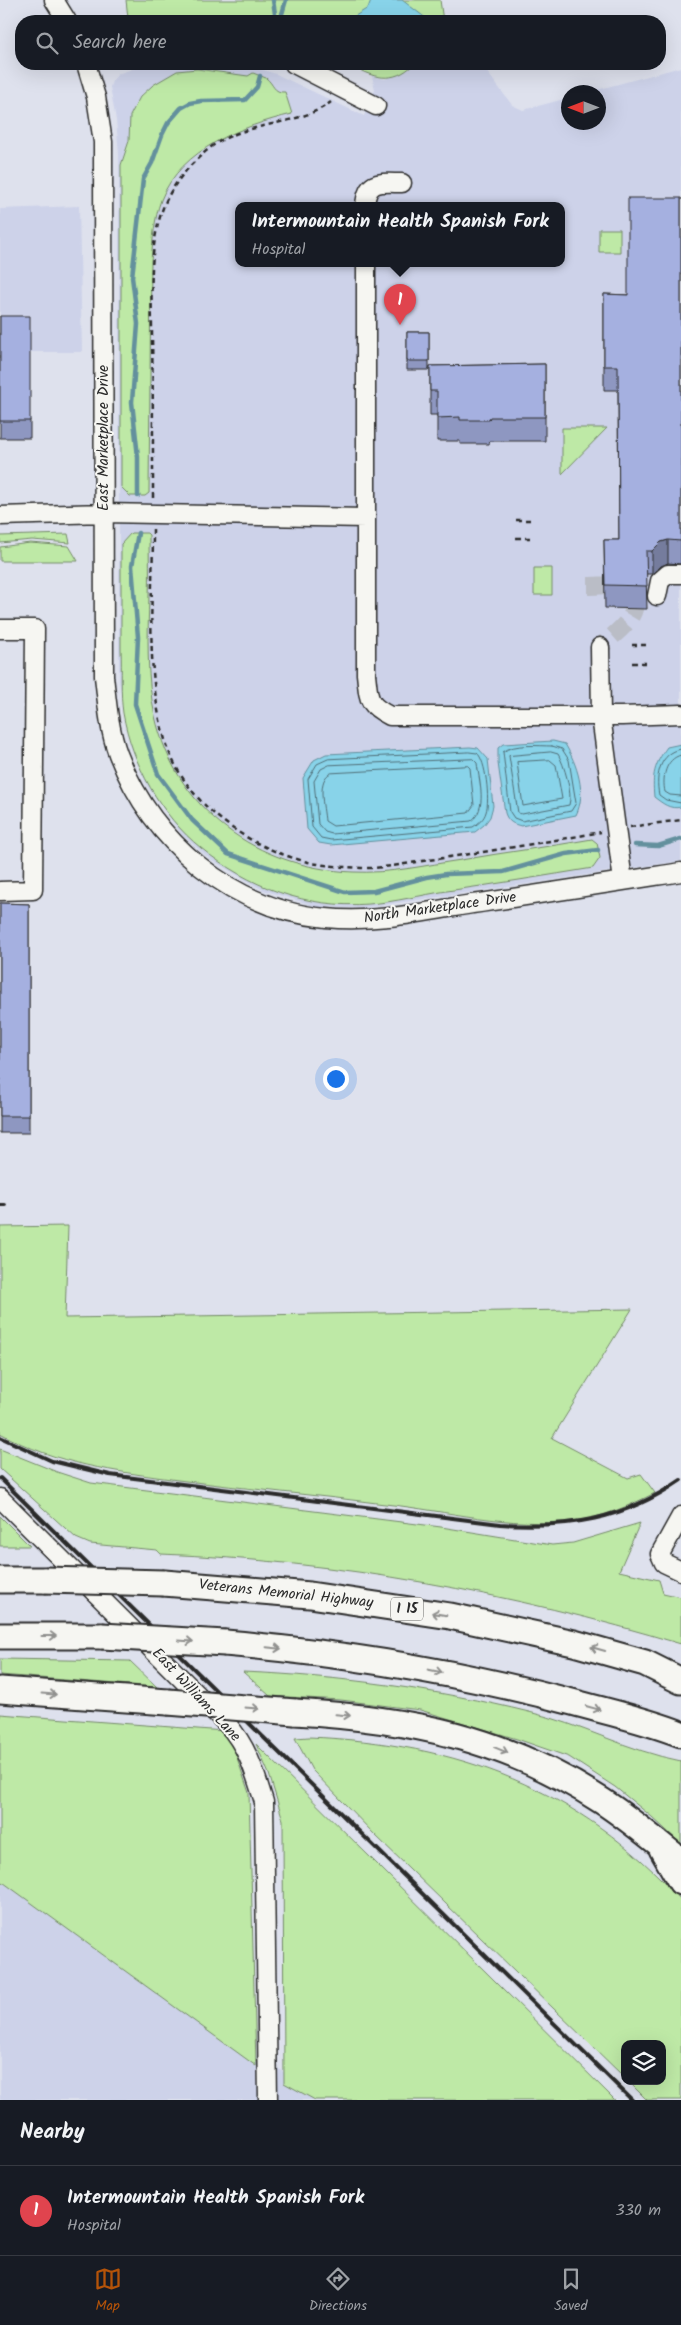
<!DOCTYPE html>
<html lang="en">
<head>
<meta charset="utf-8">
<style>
  :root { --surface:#171b24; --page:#20242c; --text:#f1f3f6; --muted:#9ea1a6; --line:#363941; --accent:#b45309 }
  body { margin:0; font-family:Kalam,sans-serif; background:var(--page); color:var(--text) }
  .controls { position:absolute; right:15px; bottom:15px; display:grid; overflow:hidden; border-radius:10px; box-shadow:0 5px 20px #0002 }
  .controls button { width:45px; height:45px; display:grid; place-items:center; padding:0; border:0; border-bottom:1px solid var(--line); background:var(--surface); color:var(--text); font:25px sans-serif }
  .compass { position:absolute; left:561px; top:85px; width:45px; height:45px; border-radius:50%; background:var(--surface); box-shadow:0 5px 20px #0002; rotate:270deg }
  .you { position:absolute; left:335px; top:1078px; width:18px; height:18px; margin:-12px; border:4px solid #fff; border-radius:50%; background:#1a73e8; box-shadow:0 0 0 8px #1a73e833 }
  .badge { display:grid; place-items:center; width:32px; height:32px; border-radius:50%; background:var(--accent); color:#fff; font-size:16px; font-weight:700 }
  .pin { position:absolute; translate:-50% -41px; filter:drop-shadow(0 1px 2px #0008) }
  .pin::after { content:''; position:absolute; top:26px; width:18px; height:15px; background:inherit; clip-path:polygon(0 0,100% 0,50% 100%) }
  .popup { position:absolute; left:235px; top:202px; width:330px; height:65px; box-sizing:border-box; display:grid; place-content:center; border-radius:10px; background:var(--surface); filter:drop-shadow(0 1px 4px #0005); font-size:16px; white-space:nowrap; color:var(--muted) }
  .popup b { font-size:19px; color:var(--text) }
  .popup::after { content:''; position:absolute; left:50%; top:100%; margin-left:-10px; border:10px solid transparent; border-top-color:var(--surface) }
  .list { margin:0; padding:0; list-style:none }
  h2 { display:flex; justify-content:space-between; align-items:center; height:65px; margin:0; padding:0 20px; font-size:21px }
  h2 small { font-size:16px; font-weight:400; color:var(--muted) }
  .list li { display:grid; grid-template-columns:32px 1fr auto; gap:15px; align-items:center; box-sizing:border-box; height:90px; padding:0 20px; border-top:1px solid var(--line) }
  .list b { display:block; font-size:19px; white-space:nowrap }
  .list p { margin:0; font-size:16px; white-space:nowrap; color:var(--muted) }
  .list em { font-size:16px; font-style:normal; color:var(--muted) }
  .icon { flex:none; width:28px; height:28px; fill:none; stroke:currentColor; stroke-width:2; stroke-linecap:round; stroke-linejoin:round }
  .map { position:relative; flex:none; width:681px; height:2100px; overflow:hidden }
  .search { position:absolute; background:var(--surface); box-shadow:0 5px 20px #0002; left:15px; right:15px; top:15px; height:55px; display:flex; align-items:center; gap:12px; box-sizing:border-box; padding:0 18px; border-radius:20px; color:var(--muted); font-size:19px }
  .sheet { height:155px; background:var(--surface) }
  nav { display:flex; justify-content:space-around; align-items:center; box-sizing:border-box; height:70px; border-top:1px solid var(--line); background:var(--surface); font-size:14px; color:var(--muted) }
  nav a { display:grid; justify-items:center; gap:2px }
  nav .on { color:var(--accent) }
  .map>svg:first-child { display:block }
</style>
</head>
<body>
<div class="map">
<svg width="681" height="2100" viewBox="0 0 681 2100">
  <rect width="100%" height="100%" fill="#dee1ed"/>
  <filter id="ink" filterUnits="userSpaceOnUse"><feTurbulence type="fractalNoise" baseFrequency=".02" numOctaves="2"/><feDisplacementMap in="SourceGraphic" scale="10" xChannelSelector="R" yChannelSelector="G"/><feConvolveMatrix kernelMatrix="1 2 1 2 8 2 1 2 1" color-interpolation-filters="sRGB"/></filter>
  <g filter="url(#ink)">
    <path fill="#cdd2e9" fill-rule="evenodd" d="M146 64H245L276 74 364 116 375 90 372 76 385 79 409 69 414 64H481L512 105 523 110 568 98V122H598V92H589L681 67V861L363 908 318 907 263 890 210 859 182 835 147 786 130 745 119 681V154L116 120 110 87 112 81 118 74ZM239 206H561V264H239Z
      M79 206 82 352H30L0 333V209Z
      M0 1875 265 2062 338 2100H0Z"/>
    <path fill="#bee9a6" stroke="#748a68" d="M126 0H440L443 21H130L128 18Z
      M349 64H414C393 85 372 78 349 64Z
      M197 69 248 76 253 73C257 75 262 76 266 78 274 84 273 93 285 92L292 114C243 126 181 148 161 200 154 219 153 240 151 261L149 493 145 496H130L121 487V165L129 141 130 116 140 97 153 85 177 71Z
      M599 229H620V252H599Z
      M562 428H607L562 474Z
      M131 533H147L149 535C149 555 150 576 149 596 148 635 146 677 155 716 176 811 258 868 353 872 389 874 426 865 461 860 505 852 549 847 592 839L597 843 600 858 593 868C544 876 496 884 447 891 421 895 395 902 369 904 307 909 249 887 201 848 161 816 132 764 123 713 120 692 122 671 121 649 121 614 121 579 121 544Z
      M68 534 70 543 32 540 0 543V536Z
      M30 543 69 546 78 561H0V547Z
      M534 568H552V595H534Z
      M68 1226 65 1318 632 1309 552 1438 628 1478 641 1474 655 1493C629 1506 602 1518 573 1521 509 1528 448 1511 385 1504 316 1495 247 1489 178 1480 113 1471 58 1465 0 1433V1227Z
      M0 1449 57 1472 91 1483 441 1527 552 1545 573 1543 640 1523 619 1571 659 1580 663 1593 681 1597V1644C512 1593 338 1561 161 1554L157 1550 90 1544 76 1538 0 1469Z
      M0 1516 30 1546H0Z
      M0 1659 130 1661 157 1687 0 1675Z
      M243 1672C339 1676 436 1689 529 1712 581 1724 628 1751 681 1761V1844L652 1817 615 1787 569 1757 517 1739 420 1710 341 1700 270 1696Z
      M0 1714 224 1731 233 1746 249 1793 256 2066 0 1880Z
      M309 1737C457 1743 580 1788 681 1900V2100H647L628 2081H662V2044H625V2078L374 1834 312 1770 295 1738Z
      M256 1744 615 2100H315L284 2083 283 1820 269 1774Z"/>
    <path fill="#88d3e9" stroke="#63909d" d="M371 0H402L427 19 425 21H347L368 8Z
      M553 741 565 744C577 764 587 793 576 815L521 826C513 824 508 822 505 813L498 763V748L503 744Z
      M681 744V807C670 810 662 803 654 797 652 775 654 765 667 747Z
      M470 747 478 748 488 759 493 806 490 817 484 825 475 832 331 845 319 843 307 829 303 778 314 760 326 754Z"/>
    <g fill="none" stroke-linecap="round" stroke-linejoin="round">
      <path stroke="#506e77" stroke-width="1" d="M552 746 562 749 569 760 576 803 571 811 522 821 514 818 510 812 503 752C514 743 538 746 552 746Z
        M681 749C660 753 655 775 659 795L666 800 681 803
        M469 752 477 753C486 760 490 800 486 812 484 819 479 823 473 827L331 840 321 838 312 827 308 779 317 764 328 759Z
        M551 752 558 754C564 764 573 794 569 805L522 814 518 813 509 756Z
        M681 755C665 759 662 778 665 792L670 795 681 796
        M473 759 477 763C479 781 488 809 471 821L332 834 325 832 318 824 314 781 321 769 329 765Z
        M550 760 556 765 562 799 523 806 517 762Z
        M468 766 470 768 474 805 468 813 333 826 325 821C324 807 316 779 331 773Z"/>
      <path stroke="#63909d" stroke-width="4.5" d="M273 0 276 21
        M280 21 286 0
        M138 496V457L132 402 138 324 132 277 143 179 152 163 162 135 168 123 181 108 190 103 201 101 245 100 257 87 260 76
        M138 533 132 566 138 637 135 704 158 774 192 820 228 854 345 892 374 891 427 877 446 874 503 872 566 854 598 850
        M635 845 658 846 681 839"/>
      <path stroke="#babdc6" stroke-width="18" stroke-dasharray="18 9" stroke-linecap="butt" d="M588 586C599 586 612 584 623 586 628 587 633 590 634 595 641 617 614 634 600 647"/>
      <g stroke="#2b2b2b" stroke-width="21">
        <path id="minor" d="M54 0 67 21
          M86 64 96 97 103 142 104 676C107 702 109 730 118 754 152 842 231 909 326 918 375 923 424 912 472 904 542 894 611 883 681 872
          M294 64 376 106
          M365 206C367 179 380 183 402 183
          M366 264V674C369 698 366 704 390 716H622L681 714
          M0 516 104 513 365 518
          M657 596 660 581 668 574H681
          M0 629H35L33 890 0 891
          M600 647 601 716 623 881
          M0 1498 227 1724C248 1747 255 1773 264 1802L268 2100
          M681 1516 660 1554 664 1563 681 1571"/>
      </g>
      <g stroke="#2b2b2b" stroke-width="29">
        <path id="highway" d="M0 1580H45
          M164 1583 310 1595 450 1616 574 1643 645 1663 681 1681
          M0 1636H102
          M225 1643C342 1653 458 1672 572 1702 608 1712 646 1720 681 1734
          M0 1690 168 1702
          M295 1712C411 1719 503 1737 602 1801 630 1819 655 1841 681 1861
          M662 1849 681 1882"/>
      </g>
      <path stroke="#2b2b2b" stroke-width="2.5" stroke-dasharray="5 4" stroke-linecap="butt" d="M153 498C153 444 153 390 152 336 152 295 148 248 163 208 172 184 191 163 211 147 245 121 298 127 331 102
        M516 520H532
        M153 529C153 598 145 669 164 736 181 801 245 847 308 862 324 866 344 867 361 868 385 869 412 862 436 859 491 851 546 842 601 832
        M516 538H532
        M632 645H648
        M632 663H649
        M630 827 681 820"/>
      <use href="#minor" stroke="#f6f6f2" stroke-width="18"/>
      <use href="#highway" stroke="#f6f6f2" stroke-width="25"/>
      <path stroke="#2b2b2b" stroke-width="4" d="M0 1205H5
        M0 1437 52 1461 110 1475 500 1524C569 1528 623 1520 681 1480
        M0 1478 632 2100"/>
      <g stroke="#2b2b2b" stroke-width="29" stroke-linecap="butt">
        <path id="highway-bridge" d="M45 1580 164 1583
          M102 1636 225 1643
          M168 1702 295 1712"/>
      </g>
      <use href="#highway-bridge" stroke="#f6f6f2" stroke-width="25"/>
    </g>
    <path fill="#8e97c1" stroke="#2b2b2b" d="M681 198V564L668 563 661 566 652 574H646L647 609 605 608 604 540H619L618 390H604V294L628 295Z
      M0 316 30 421V438H0Z
      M407 332H429V370H407Z
      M545 364V441H490L489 444H460V441H437V415H430V366Z
      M0 903 29 904V1133H0Z"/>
    <path fill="#747b9d" stroke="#2b2b2b" d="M668 540V563L661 566 652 574V551L661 542Z"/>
    <path fill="#a5b0e0" stroke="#2b2b2b" d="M628 198H681V541L668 540 661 542 652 551H646L647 586 605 585 604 540H619L618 366H604V294L628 295Z
      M0 316H30V421H0Z
      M407 332H429V361H407Z
      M545 364V417H490L489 420H460V417L437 418V391H430V366Z
      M0 903 29 904V1116H0Z"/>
    <defs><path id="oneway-shaft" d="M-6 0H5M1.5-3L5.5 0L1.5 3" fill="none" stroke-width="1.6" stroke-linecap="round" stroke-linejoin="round" transform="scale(1.25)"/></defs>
    <g stroke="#90908e">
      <use href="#oneway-shaft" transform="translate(439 1614) rotate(-170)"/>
      <use href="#oneway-shaft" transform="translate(49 1636)"/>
      <use href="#oneway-shaft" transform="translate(186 1641) rotate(4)"/>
      <use href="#oneway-shaft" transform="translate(274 1648) rotate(6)"/>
      <use href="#oneway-shaft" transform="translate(598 1649) rotate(-164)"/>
      <use href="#oneway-shaft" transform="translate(435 1671) rotate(11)"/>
      <use href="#oneway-shaft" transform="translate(49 1694) rotate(4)"/>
      <use href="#oneway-shaft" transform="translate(252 1708) rotate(4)"/>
      <use href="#oneway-shaft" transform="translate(593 1708) rotate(15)"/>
      <use href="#oneway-shaft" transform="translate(343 1715) rotate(5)"/>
      <use href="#oneway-shaft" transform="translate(501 1750) rotate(22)"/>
    </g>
  </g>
  <g text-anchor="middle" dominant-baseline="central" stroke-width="4" stroke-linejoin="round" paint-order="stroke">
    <rect fill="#f6f6f2" stroke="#686867" stroke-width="1" x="391" y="1597.5" width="32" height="23" rx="4"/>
    <g font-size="14" font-weight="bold" fill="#2b2b2b">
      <text x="407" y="1609">I 15</text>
    </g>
    <g font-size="15" fill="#2b2b2b" stroke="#f6f6f2">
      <text transform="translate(104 438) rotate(-90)">East Marketplace Drive</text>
      <text transform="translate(440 908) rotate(-8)">North Marketplace Drive</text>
      <text transform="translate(286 1594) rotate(6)">Veterans Memorial Highway</text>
      <text transform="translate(196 1695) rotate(47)">East Williams Lane</text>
    </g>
  </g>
</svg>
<div class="controls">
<button><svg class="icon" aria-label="layers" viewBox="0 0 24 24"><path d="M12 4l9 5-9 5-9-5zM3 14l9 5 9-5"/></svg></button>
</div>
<svg class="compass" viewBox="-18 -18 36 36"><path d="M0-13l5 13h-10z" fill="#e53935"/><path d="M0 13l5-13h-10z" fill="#9ea1a6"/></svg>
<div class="you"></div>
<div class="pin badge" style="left:400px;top:325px;background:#e0444e">1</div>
<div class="popup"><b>Intermountain Health Spanish Fork</b>Hospital</div>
<div class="search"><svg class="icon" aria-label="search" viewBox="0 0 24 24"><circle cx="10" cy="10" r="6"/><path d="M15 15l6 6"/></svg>Search here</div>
</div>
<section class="sheet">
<h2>Nearby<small></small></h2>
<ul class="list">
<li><span class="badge" style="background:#e0444e">1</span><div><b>Intermountain Health Spanish Fork</b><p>Hospital</p></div><em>330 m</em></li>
</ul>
</section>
<nav>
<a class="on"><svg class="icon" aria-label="map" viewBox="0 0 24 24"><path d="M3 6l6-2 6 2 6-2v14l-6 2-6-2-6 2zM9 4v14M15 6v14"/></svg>Map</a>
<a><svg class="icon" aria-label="directions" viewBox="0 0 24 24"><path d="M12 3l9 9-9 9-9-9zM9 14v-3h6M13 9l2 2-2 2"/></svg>Directions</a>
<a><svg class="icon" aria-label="saved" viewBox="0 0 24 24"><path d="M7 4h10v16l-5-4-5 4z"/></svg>Saved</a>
</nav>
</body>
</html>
